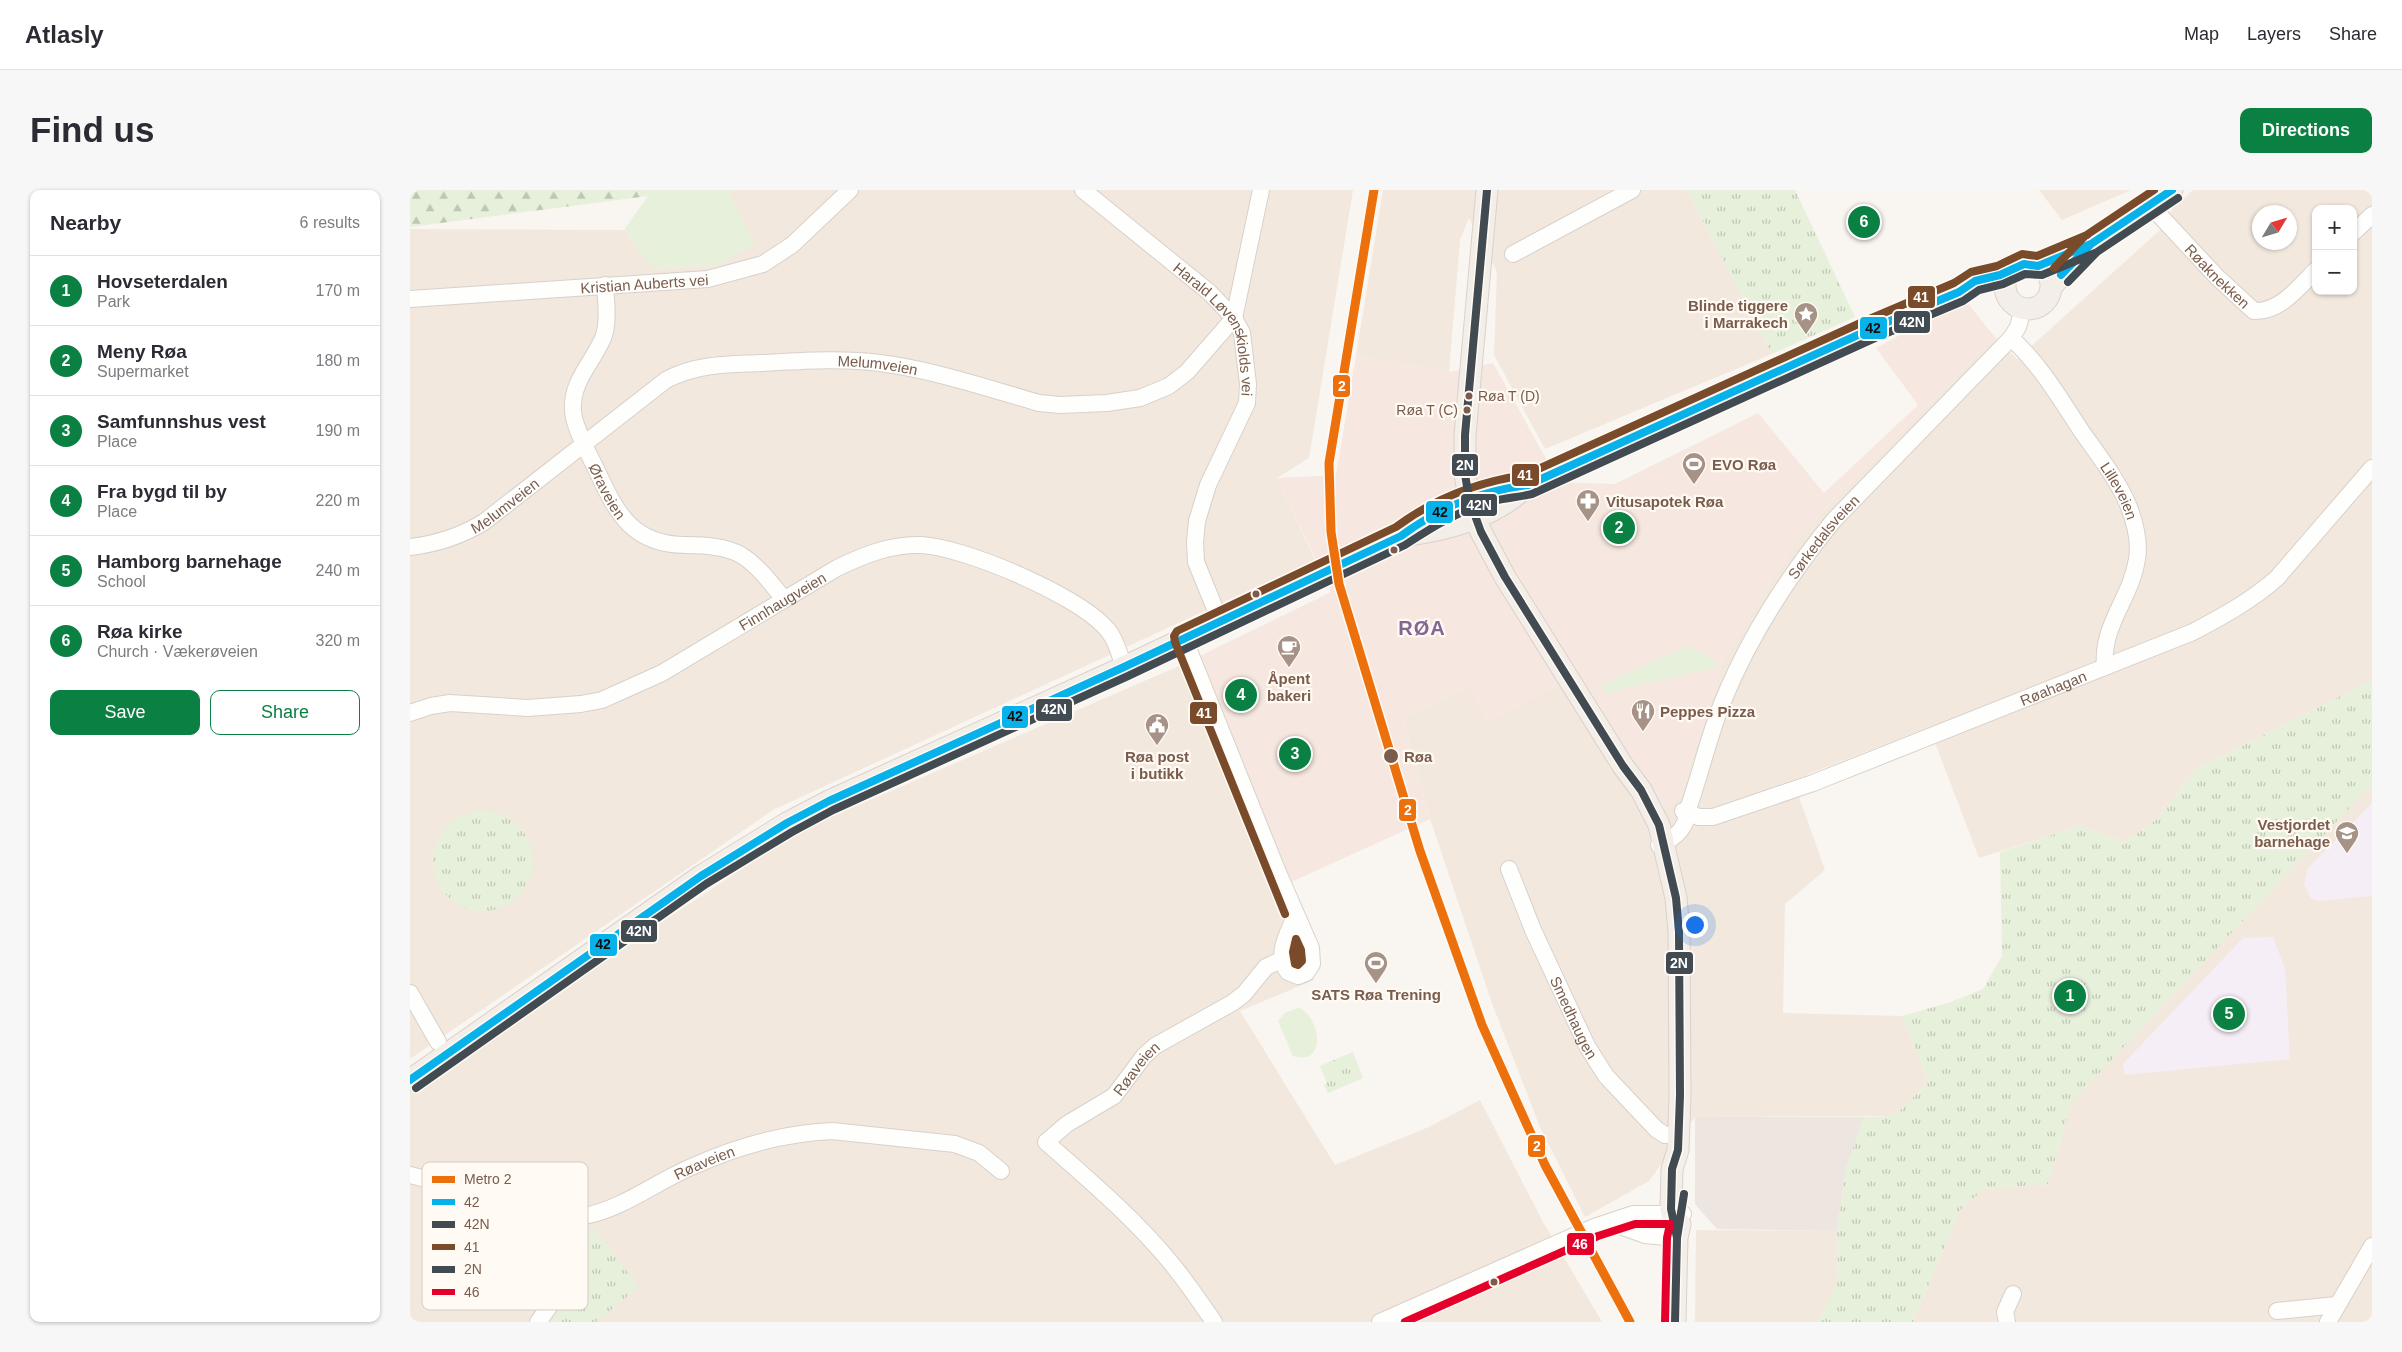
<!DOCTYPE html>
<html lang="en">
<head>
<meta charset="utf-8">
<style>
  :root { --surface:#fff; --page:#f7f7f7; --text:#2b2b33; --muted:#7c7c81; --line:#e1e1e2; --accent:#0b8043 }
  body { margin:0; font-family:Helvetica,sans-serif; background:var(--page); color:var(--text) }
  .controls { position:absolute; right:15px; top:15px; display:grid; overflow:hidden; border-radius:10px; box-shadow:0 1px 4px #0004 }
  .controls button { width:45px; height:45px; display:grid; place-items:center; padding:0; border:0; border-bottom:1px solid var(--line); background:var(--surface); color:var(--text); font:25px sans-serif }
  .compass { position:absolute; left:1842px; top:15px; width:45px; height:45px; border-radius:50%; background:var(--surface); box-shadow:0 1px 4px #0004; rotate:52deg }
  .you { position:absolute; left:1284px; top:734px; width:18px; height:18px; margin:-12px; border:4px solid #fff; border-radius:50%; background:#1a73e8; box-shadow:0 0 0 8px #1a73e833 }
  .badge { display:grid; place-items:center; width:32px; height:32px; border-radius:50%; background:var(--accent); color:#fff; font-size:16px; font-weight:700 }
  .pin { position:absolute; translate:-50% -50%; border:2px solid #fff; box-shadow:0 1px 5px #0006 }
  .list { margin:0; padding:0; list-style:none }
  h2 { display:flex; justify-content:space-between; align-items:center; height:65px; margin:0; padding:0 20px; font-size:21px }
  h2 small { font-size:16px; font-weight:400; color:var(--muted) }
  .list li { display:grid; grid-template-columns:32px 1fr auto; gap:15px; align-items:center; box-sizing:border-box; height:70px; padding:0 20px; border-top:1px solid var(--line) }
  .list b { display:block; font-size:19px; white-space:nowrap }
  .list p { margin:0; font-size:16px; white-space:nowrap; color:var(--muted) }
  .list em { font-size:16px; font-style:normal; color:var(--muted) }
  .actions { display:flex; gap:10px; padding:15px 20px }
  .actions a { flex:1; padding:11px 0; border:1px solid var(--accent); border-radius:10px; text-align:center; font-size:18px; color:var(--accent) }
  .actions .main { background:var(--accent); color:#fff }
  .map { position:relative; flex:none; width:1962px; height:1132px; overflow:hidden; border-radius:10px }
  header { display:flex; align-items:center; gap:30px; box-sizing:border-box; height:70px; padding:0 25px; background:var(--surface); border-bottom:1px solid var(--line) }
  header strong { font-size:24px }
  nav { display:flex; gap:28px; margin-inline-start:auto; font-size:18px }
  .intro { display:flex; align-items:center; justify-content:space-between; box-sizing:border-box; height:120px; padding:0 30px }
  h1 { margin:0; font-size:35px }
  .button { padding:12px 22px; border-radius:10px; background:var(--accent); color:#fff; font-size:18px; font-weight:700 }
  main { display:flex; gap:30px; padding:0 30px }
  aside { flex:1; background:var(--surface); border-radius:10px; box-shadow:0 1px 4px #0004 }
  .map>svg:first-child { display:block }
</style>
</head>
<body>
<header>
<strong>Atlasly</strong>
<nav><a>Map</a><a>Layers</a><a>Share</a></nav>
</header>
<div class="intro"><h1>Find us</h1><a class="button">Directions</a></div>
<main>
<aside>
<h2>Nearby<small>6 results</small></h2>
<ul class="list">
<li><span class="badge">1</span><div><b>Hovseterdalen</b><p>Park</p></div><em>170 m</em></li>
<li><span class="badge">2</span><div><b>Meny Røa</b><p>Supermarket</p></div><em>180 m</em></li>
<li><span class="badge">3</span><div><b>Samfunnshus vest</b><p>Place</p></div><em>190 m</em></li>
<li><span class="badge">4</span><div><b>Fra bygd til by</b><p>Place</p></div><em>220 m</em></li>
<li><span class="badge">5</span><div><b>Hamborg barnehage</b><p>School</p></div><em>240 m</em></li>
<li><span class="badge">6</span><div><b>Røa kirke</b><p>Church · Vækerøveien</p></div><em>320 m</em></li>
</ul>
<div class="actions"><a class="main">Save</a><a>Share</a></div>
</aside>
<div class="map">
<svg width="1962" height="1132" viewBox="0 0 1962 1132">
  <defs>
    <pattern id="forest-firs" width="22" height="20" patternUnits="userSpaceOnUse" patternTransform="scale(1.25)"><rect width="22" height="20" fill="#e7f0db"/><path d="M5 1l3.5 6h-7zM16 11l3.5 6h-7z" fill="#c0c6b4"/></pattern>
    <pattern id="park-tufts" width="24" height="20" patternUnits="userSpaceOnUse" patternTransform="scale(1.25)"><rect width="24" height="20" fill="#e7f0db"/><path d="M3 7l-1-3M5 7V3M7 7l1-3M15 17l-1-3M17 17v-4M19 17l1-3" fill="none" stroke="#c0c6b4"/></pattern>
  </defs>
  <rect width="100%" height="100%" fill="#f9f5f0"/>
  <path fill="#f2e8de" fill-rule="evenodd" d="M323 0H943L899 268 867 288 905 370 363 620 0 869V39L214 40 245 79 308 75 320 3Z
    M973 0H1277L1362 164 1135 259 1084 165 1087 82 1059 28 1050 50 1039 182 946 166Z
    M1629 0H1721L1652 30Z
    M1783 0H1962V490L1787 579 1747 629 1714 652 1670 636 1569 668 1519 537 1383 590 1415 680 1375 714 1373 823 1492 826 1519 892 1484 926 1285 927 1239 991 1175 1027 1130 937 1083 816 1020 629 993 528 1058 497 1079 531 1168 483 1251 620 1270 608 1314 468 1390 345 1585 147 1607 169 1749 41 1763 18ZM1906 19H1943V101H1906ZM1850 22H1880V52H1850Z
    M769 476 868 698 904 790 830 821 925 975 1019 937 1070 910 1133 1032 1192 1132H0V899L389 641Z
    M1962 594V1132H1503L1550 1020 1574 999 1638 994 1661 913Z
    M1286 1040 1427 1041 1428 1091 1408 1132H1285Z"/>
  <path fill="#f6e8e1" d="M1555 110 1585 147 1390 345 1314 468 1270 608 1251 620 1168 483 1079 531 1058 497 993 528 1020 629 868 698 769 476 921 402 867 288 926 285 946 166 1039 182 1083 173 1149 292 1205 294 1348 223 1414 303 1508 215 1466 158Z"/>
  <path fill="#ede5e0" d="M1285 927H1454L1436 979 1427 1041 1307 1039 1285 1014Z"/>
  <path fill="#f6eef6" d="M1962 613V706L1908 711 1901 708 1894 695 1898 678Z
    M1863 747 1875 779 1880 869 1715 885 1713 874 1833 748Z"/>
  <path fill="#e7f0db" d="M240 0H323L320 3 344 54 309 75 244 79 214 40 238 6Z
    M1280 455 1312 476 1195 503 1191 495Z
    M888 818C908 822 920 877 883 866L868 831 875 823Z"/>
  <path fill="url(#forest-firs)" d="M0 0H240L238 6 0 37Z"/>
  <path fill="url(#park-tufts)" d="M1277 0H1385L1445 127 1362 164Z
    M1962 490V594L1661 913 1638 994 1574 999 1550 1020 1503 1132H1408L1428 1091 1427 1041 1436 979 1454 927 1484 926 1519 892 1492 826 1541 812 1573 799 1592 766 1590 662 1670 636 1714 652 1747 629 1787 579Z
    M23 671a50 50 0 1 1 100 0a50 50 0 1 1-100 0Z
    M943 862 953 888 918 903 914 895 917 893 910 876Z
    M183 1036 229 1097 186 1132H141L163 1096Z"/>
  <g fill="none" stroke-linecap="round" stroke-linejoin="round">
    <g stroke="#d7d1cb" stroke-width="18">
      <g id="minor">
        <path id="s1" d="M673 0 799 102 824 128 832 143 838 194 837 213 798 295 787 331 785 352 786 372 810 431"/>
        <path id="s2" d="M1740 15 1807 87 1844 121C1870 122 1888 98 1906 80"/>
        <path d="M1943 43 1962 25"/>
        <path d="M1103 64 1222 0"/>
        <path id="s3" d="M195 95C196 112 199 132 193 148 182 174 161 191 163 221 164 238 179 264 187 281 207 324 223 355 276 355 294 355 315 356 331 365 349 376 361 394 374 409"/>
        <path id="s4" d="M0 109 298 89 353 74 382 55 440 0"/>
        <path id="s5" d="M1601 148C1630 174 1651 210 1672 242 1689 266 1708 290 1719 317 1725 333 1730 352 1727 369 1721 409 1691 435 1695 477"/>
        <path id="s6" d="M0 357C27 354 51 346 74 332L256 190C286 174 318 174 352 173 391 171 432 168 470 173 524 180 577 198 629 213L650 215 697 213 730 208 759 196 777 182 824 128 851 0"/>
        <path d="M774 448 867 680 901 758 902 774 896 783 888 786 878 782C864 764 879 742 886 724"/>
        <path id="s7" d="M0 523 21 516 40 513 118 518 171 514 192 510 252 483 427 378C454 365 481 354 511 355 554 357 664 404 694 436 705 446 709 463 714 477"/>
        <path id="s8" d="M1273 621 1289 627H1303L1403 593 1783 442C1813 426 1841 411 1867 388L1962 278"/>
        <path id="s9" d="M1249 655C1268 647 1277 637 1279 616 1291 582 1299 545 1313 511 1340 445 1379 385 1424 330L1601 148 1608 137 1613 119"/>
        <path id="s10" d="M1099 679 1123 740 1177 856 1196 886 1246 939 1255 945H1269"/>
        <path d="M0 803 28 852"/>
        <path id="s11" d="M0 985 149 1023C159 1025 169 1027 179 1025 212 1018 247 992 279 978 325 957 372 943 422 941L545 954 569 963 591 981"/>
        <path d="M1202 1033 1235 1045 1267 1048"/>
        <path d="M1867 1121 1927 1115"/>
        <path d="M128 1132C154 1100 163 1065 168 1026"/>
        <path id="s12" d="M804 1132C790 1112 776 1091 761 1073 724 1028 679 990 636 952L657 934 704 906 734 866 745 856 822 813 834 804 856 777 871 770"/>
        <path d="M970 1132 1184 1037 1223 1024H1273"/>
        <path d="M1597 1132 1595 1122 1603 1104"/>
        <path d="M1918 1132 1962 1056"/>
      </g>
    </g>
    <g stroke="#dad1cc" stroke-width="23">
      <path id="major" d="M1077 0 1055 245V284L1059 309 1071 342 1095 387 1213 576 1231 600 1249 635 1266 708 1269 742 1270 905 1268 960 1262 979 1261 1019 1267 1048
        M1595 96a23 23 0 1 1 46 0a23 23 0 1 1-46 0Z
        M1641 97 1681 54 1762 0
        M992 346C1038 340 1084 328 1118 295
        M0 890 291 686 377 633 419 611 714 477 991 346C1029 316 1070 300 1118 295L1461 139 1549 102 1565 91 1601 81
        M1265 1132 1267 1048 1270 1034"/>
    </g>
    <use href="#minor" stroke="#fefefd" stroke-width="16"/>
    <use href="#major" stroke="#f3eee8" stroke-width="21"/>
    <g stroke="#fffaf3" stroke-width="11">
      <path id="bus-1" d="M1651 85 1681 54 1762 0
        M0 890 291 686 377 633 419 611 714 477 991 346C1030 317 1070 301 1118 295L1461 139 1549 102 1565 91 1590 85 1614 74 1628 76 1681 54"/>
    </g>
    <g stroke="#fffaf3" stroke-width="11">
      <path id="bus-2" d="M1658 92 1687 62 1768 8
        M6 898 296 694 382 642 423 620 718 486 995 355C1024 336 1050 320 1083 311 1096 308 1109 307 1122 304L1465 148 1553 111 1569 100 1593 94 1615 84 1632 85 1685 63"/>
    </g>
    <g stroke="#fffaf3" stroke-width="11">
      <path id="bus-3" d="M1644 78 1675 46 1744 0
        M875 724 765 452 764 446 767 441 986 337C1025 308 1067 292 1115 285L1457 130 1544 93 1561 82 1587 76 1612 64 1627 66 1677 45
        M886 749 891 760 892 771 888 775 885 774 883 762Z"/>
    </g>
    <g stroke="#fffaf3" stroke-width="11">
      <path id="bus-4" d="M1077 0 1055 245V284L1059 309 1071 342 1095 387 1213 576 1231 600 1249 635 1266 708 1269 742 1270 905 1268 960 1262 979 1261 1019 1267 1048
        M1265 1132 1267 1048 1274 1004"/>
    </g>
    <g stroke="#fffaf3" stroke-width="11">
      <path id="bus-5" d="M995 1132 1188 1046 1225 1034H1260L1257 1048 1255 1132"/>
    </g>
    <use href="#bus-1" stroke="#06b2e9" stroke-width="8"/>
    <use href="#bus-2" stroke="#424a52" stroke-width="8"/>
    <use href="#bus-3" stroke="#7a4b2a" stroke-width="8"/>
    <use href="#bus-4" stroke="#424a52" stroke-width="8"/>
    <use href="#bus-5" stroke="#e4002b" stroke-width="8"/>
    <g stroke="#fffaf3" stroke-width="12">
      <path id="metro-1" d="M964 0 919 273 921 342 929 394 1010 661 1072 835 1135 975 1220 1132"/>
    </g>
    <use href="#metro-1" stroke="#ec700c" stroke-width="9"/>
  </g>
  <defs>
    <g id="sight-pin" transform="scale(1.25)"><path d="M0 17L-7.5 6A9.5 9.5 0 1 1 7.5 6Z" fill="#a69286" stroke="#fffaf3"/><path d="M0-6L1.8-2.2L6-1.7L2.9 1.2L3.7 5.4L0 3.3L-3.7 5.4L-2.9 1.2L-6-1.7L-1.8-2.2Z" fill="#fff"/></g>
    <g id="stadium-pin" transform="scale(1.25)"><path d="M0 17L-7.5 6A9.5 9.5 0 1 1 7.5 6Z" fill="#a69286" stroke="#fffaf3"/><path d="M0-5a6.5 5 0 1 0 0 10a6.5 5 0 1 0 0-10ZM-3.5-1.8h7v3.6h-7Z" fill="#fff"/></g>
    <g id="pharmacy-pin" transform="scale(1.25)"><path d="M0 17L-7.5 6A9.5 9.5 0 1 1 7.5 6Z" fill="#a69286" stroke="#fffaf3"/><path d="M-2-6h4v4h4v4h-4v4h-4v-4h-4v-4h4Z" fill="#fff"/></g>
    <g id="cafe-pin" transform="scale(1.25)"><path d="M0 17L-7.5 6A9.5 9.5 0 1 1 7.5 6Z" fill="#a69286" stroke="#fffaf3"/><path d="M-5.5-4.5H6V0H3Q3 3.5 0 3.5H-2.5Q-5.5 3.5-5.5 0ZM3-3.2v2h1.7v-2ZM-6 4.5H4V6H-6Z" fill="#fff"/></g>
    <g id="restaurant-pin" transform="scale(1.25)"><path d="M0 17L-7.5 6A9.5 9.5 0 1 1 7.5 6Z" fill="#a69286" stroke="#fffaf3"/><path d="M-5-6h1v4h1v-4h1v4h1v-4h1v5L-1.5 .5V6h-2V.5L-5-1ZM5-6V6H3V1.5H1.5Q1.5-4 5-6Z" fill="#fff"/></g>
    <g id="civic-pin" transform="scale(1.25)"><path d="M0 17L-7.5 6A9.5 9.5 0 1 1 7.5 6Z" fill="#a69286" stroke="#fffaf3"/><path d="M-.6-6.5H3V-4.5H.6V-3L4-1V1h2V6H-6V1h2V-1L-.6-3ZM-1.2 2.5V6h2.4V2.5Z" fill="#fff"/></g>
    <g id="school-pin" transform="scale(1.25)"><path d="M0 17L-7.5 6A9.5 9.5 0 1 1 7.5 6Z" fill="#a69286" stroke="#fffaf3"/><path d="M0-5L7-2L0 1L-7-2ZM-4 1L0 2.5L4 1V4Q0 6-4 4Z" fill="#fff"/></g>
  </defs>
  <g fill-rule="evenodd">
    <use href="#sight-pin" x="1396" y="124"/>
    <use href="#stadium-pin" x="1284" y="274"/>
    <use href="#pharmacy-pin" x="1178" y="311"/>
    <use href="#cafe-pin" x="879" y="457"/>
    <use href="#restaurant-pin" x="1233" y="521"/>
    <use href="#civic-pin" x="747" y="535"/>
    <use href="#school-pin" x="1937" y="643"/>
    <use href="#stadium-pin" x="966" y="773"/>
  </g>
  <g fill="#7a5c4d" stroke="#fffaf3" stroke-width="2">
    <circle cx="1059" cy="206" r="4.5"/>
    <circle cx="1057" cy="220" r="4.5"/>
    <circle cx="984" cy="360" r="4.5"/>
    <circle cx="846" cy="404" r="4.5"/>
    <circle cx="981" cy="566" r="8"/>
    <circle cx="1084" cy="1092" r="4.5"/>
  </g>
  <g text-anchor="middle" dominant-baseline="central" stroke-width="4.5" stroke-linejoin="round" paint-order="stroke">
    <g font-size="14" fill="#7a5c4d" stroke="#fffaf3" text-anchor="start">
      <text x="1068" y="206">Røa T (D)</text>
      <text x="1048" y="220" text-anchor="end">Røa T (C)</text>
    </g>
    <g font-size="15" fill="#7a5c4d" stroke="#fffaf3">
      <text stroke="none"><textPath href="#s2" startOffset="98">Røaknekken</textPath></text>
      <text stroke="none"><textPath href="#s4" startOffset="235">Kristian Auberts vei</textPath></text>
      <text stroke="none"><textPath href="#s1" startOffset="199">Harald Løvenskiolds vei</textPath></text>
      <text stroke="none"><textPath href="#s6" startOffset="524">Melumveien</textPath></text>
      <text stroke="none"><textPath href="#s3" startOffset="221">Øraveien</textPath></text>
      <text stroke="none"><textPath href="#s5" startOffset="188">Lilleveien</textPath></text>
      <text stroke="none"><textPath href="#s6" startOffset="105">Melumveien</textPath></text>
      <text stroke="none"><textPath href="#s9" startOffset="356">Sørkedalsveien</textPath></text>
      <text stroke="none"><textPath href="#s7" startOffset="400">Finnhaugveien</textPath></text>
      <text stroke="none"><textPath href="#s8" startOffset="395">Røahagan</textPath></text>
      <text stroke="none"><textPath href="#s10" startOffset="162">Smedhaugen</textPath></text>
      <text stroke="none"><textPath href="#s12" startOffset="365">Røaveien</textPath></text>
      <text stroke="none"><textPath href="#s11" startOffset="311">Røaveien</textPath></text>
    </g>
    <g font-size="15" font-weight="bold" fill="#7a5c4d" stroke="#fffaf3" text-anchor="start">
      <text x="1378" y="115" text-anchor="end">Blinde tiggere<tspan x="1378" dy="17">i Marrakech</tspan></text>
      <text x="1302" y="274">EVO Røa</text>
      <text x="1196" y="311">Vitusapotek Røa</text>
      <text x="879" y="488" text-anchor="middle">Åpent<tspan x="879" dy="17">bakeri</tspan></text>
      <text x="1250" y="521">Peppes Pizza</text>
      <text x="747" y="566" text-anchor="middle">Røa post<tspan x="747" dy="17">i butikk</tspan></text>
      <text x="1920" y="634" text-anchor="end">Vestjordet<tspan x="1920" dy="17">barnehage</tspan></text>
      <text x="966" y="804" text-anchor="middle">SATS Røa Trening</text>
    </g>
    <g font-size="15" font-weight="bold" fill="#7a5c4d" stroke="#fffaf3" text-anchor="start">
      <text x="994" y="566">Røa</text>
    </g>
    <g font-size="20" font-weight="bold" letter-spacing="1" fill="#846695" stroke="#fffaf3">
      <text x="1012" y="438">RØA</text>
    </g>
  </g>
  <rect x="12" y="972" width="166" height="148" rx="8" fill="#fffaf3" stroke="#d7cbc1" stroke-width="1"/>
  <rect x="22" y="986" width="23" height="7" fill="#ec700c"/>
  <rect x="22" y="1009" width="23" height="6" fill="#06b2e9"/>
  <rect x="22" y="1031" width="23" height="7" fill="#424a52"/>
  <rect x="22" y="1054" width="23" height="6" fill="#7a4b2a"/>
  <rect x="22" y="1076" width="23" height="7" fill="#424a52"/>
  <rect x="22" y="1099" width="23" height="6" fill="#e4002b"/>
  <g font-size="14" fill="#7a5c4d">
    <text x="54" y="994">Metro 2</text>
    <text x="54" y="1017">42</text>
    <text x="54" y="1039">42N</text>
    <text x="54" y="1062">41</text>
    <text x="54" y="1084">2N</text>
    <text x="54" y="1107">46</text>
  </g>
  <g stroke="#fffaf3" stroke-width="2">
    <rect x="1497" y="95" width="29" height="24" rx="5" fill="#7a4b2a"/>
    <rect x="1483" y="120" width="38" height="24" rx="5" fill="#424a52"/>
    <rect x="1449" y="126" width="29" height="24" rx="5" fill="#06b2e9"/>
    <rect x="922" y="184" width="19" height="24" rx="5" fill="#ec700c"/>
    <rect x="1041" y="263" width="28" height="24" rx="5" fill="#424a52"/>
    <rect x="1101" y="273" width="29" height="24" rx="5" fill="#7a4b2a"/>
    <rect x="1050" y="303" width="38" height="24" rx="5" fill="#424a52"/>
    <rect x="1015" y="310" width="29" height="24" rx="5" fill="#06b2e9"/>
    <rect x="625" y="508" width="38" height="24" rx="5" fill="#424a52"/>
    <rect x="779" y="511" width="29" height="24" rx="5" fill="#7a4b2a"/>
    <rect x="591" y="515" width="28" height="24" rx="5" fill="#06b2e9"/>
    <rect x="988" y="608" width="19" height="24" rx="5" fill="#ec700c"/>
    <rect x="210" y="729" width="38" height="24" rx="5" fill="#424a52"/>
    <rect x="179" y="743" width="29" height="24" rx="5" fill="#06b2e9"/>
    <rect x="1255" y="761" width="29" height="24" rx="5" fill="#424a52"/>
    <rect x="1117" y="944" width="19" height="24" rx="5" fill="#ec700c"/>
    <rect x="1156" y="1042" width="29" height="24" rx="5" fill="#e4002b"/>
  </g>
  <g font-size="14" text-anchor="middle" font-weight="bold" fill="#fff">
    <text x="1511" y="112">41</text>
    <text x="1502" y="137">42N</text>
    <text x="932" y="201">2</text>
    <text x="1055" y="280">2N</text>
    <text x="1115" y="290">41</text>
    <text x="1069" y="320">42N</text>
    <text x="644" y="524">42N</text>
    <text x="794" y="528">41</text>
    <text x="998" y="625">2</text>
    <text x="229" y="746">42N</text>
    <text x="1269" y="778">2N</text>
    <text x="1127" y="961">2</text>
    <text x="1170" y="1059">46</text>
  </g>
  <g font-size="14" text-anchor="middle" font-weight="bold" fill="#111">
    <text x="1463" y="143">42</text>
    <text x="1030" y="327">42</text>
    <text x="605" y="531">42</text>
    <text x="193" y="759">42</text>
  </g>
</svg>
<div class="controls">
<button>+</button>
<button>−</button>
</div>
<svg class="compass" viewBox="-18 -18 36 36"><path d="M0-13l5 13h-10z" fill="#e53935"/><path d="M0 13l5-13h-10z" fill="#7c7c81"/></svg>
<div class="you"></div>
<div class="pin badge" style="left:1660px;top:806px">1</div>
<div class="pin badge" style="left:1209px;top:338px">2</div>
<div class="pin badge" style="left:885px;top:564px">3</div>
<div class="pin badge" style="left:831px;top:505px">4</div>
<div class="pin badge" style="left:1819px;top:824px">5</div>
<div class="pin badge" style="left:1454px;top:32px">6</div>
</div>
</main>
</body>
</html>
